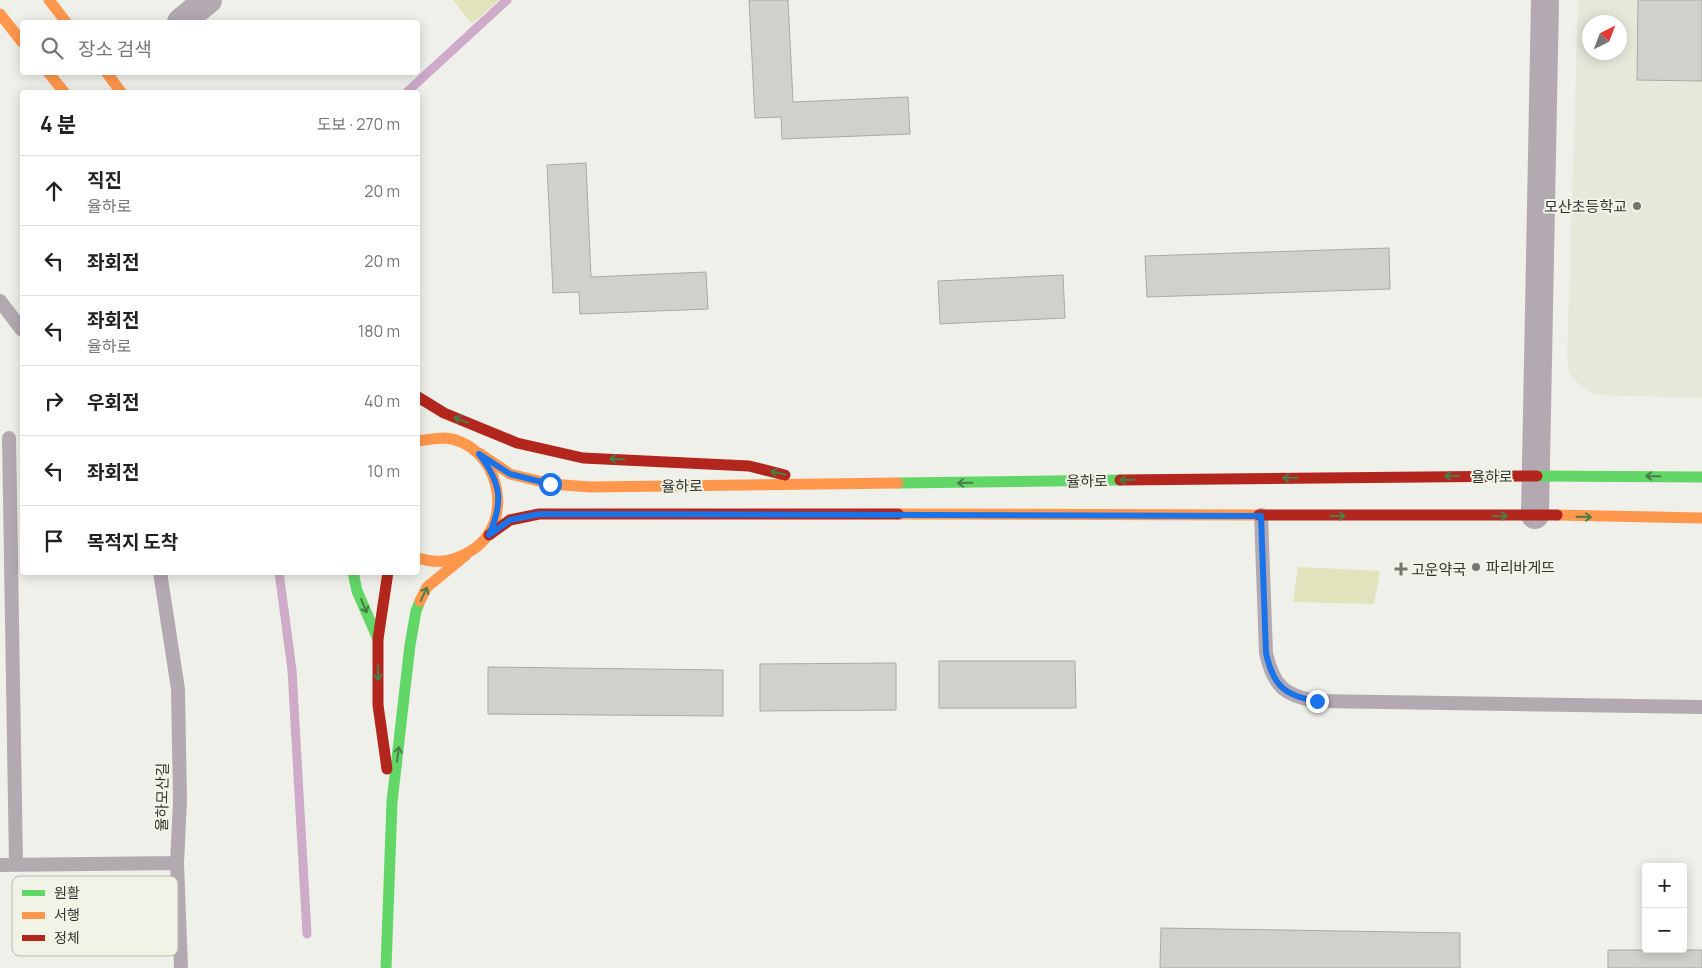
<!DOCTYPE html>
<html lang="ko">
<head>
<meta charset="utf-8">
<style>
  :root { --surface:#fff; --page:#f6f6f6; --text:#222; --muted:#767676; --line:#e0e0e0 }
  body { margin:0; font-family:Manrope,"Noto Sans KR",sans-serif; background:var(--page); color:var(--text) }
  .controls { position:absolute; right:15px; bottom:15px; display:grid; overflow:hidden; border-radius:5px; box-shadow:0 2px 12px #0003 }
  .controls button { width:45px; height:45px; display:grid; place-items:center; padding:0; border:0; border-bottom:1px solid var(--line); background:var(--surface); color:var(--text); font:25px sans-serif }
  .compass { position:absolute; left:1582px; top:15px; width:45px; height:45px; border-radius:50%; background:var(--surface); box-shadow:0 2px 12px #0003; rotate:42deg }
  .stop { position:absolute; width:15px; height:15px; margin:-11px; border:4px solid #1a73e8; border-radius:50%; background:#fff }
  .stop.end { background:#1a73e8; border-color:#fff; box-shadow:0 1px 5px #0008 }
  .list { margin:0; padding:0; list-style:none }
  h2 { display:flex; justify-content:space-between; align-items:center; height:65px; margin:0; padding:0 20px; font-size:21px }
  h2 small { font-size:16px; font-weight:400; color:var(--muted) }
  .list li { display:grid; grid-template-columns:32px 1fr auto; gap:15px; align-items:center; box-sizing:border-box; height:70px; padding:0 20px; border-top:1px solid var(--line) }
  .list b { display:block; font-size:19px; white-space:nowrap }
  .list p { margin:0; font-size:16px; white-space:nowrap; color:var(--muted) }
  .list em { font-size:16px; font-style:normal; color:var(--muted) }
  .icon { flex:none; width:28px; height:28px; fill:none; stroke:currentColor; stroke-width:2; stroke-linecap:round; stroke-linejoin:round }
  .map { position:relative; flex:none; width:1702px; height:968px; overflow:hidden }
  .search { position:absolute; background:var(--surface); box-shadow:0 2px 12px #0003; left:20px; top:20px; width:400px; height:55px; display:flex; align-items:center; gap:12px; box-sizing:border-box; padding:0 18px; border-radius:5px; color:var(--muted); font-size:19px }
  .panel { position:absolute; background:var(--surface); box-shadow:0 2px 12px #0003; left:20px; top:90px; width:400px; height:485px; border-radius:5px }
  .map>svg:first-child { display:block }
</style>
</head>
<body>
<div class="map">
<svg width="1702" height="968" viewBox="0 0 1702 968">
  <rect width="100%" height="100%" fill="#f0f0ea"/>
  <path fill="#e6e8da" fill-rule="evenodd" d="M1578 0H1702V398L1596 395 1580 385 1569 373 1567 359ZM1590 22H1620V52H1590Z"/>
  <path fill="#e1e3bc" d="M453 0H499L472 24Z
    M1298 567 1380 571 1374 604 1293 602Z"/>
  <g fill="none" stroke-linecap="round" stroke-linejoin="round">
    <path stroke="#ceabc9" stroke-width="9" d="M407 92 507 0
      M279 572 292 670 307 934"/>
  </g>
  <path fill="#d1d1cc" stroke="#a9aaa5" d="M749 0H788L793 102 908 97 910 134 782 139 781 117 755 118Z
    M1638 0H1702V81L1637 80Z
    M586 163 591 277 706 272 708 309 580 314 579 292 553 293 547 165Z
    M1389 248 1390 289 1147 297 1145 256Z
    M1063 275 1065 318 940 324 938 281Z
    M939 661H1075L1076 708H939Z
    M896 663V710L760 711V664Z
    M488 667 723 670V716L488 714Z
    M1161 928 1460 933V968H1160Z
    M1608 950H1702V968H1608Z"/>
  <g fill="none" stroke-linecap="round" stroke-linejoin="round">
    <path stroke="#b2aab0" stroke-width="14" d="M0 301 22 330
      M9 438 16 865
      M1261 515 1266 653C1273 685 1284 696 1317 701L1702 707
      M160 572 178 689 180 801 177 863 181 968
      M0 865 177 863"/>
    <path stroke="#b2aab0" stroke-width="28" d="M181 22 208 0
      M1535 515 1545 0"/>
    <path stroke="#63d668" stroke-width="11" d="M1537 476 1702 477
      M898 483 1120 480
      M353 572 357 591 378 639
      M386 968 392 802 410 645 416 611 420 601"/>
    <path stroke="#ff974d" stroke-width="11" d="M49 0 66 22
      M0 14 22 42
      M48 72 64 92
      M106 72 121 92
      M418 441C426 440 436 438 445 438 499 443 519 524 469 552 453 562 436 564 418 558
      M479 453 510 474 551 484 590 487 898 483
      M898 514 1259 515
      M1557 515 1702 518
      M420 601 427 587 466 555"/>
    <path stroke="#b3261e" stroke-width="11" d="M418 397 444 413 517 443 583 458 749 466 785 475
      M1120 480 1537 476
      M1259 515H1557
      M489 535 510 520 539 514H898
      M387 769 378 705V639L388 572"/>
  </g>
  <defs><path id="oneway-shaft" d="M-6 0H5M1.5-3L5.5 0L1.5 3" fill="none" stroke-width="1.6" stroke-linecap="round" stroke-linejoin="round" transform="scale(1.25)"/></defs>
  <g stroke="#497d49">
    <use href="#oneway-shaft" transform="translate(461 420) rotate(-157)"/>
    <use href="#oneway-shaft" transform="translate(617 459) rotate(-177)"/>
    <use href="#oneway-shaft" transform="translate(778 473) rotate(-166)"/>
    <use href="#oneway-shaft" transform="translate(1452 476) rotate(179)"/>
    <use href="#oneway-shaft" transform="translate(1653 476) rotate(-179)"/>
    <use href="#oneway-shaft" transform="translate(1290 478) rotate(179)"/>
    <use href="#oneway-shaft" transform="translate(1127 480) rotate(179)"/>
    <use href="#oneway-shaft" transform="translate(965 483) rotate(179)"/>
    <use href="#oneway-shaft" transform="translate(1338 516)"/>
    <use href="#oneway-shaft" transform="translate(1500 516) rotate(-1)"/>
    <use href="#oneway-shaft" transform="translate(1584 517) rotate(1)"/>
    <use href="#oneway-shaft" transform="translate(424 594) rotate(-64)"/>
    <use href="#oneway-shaft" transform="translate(364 606) rotate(67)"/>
    <use href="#oneway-shaft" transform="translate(378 673) rotate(90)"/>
    <use href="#oneway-shaft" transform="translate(398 754) rotate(-83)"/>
  </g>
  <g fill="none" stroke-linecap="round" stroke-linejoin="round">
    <path stroke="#1a73e8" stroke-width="6" d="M550 484 510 474 479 454C501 483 504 501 489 535L510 520 539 514 1261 516 1266 653C1273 685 1284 696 1317 701"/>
  </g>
  <g fill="#757670" stroke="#f2f3e7" stroke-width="2">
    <circle cx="1637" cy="206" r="5"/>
    <circle cx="1476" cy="567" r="5"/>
    <path d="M1398.5 561.5h5v5h5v5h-5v5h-5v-5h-5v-5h5z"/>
  </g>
  <g text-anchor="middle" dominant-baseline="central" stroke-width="4" stroke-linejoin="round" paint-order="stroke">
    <g font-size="15" fill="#33342f" stroke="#f2f3e7" text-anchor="start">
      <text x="1627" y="206" text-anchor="end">모산초등학교</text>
      <text x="1486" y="567">파리바게뜨</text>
      <text x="1411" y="569">고운약국</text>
    </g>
    <g font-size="15" fill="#33342f" stroke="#f2f3e7">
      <text x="1492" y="476">율하로</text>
      <text transform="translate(1087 481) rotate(-1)">율하로</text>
      <text transform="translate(682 486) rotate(-1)">율하로</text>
      <text transform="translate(162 797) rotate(-89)">율하모산길</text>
    </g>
  </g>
  <rect x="12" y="876" width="166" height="80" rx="8" fill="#f2f3e7" stroke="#b9bab0" stroke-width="1"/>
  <rect x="22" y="890" width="23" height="6" fill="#63d668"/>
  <rect x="22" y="912" width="23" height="7" fill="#ff974d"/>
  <rect x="22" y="935" width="23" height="6" fill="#b3261e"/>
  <g font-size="14" fill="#33342f">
    <text x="54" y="898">원활</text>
    <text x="54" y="920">서행</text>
    <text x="54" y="943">정체</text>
  </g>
</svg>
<div class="controls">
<button>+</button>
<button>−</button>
</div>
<svg class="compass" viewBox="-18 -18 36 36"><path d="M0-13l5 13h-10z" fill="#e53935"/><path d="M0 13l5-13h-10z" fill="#767676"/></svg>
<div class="stop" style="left:550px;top:484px"></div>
<div class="stop end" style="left:1317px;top:701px"></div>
<div class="search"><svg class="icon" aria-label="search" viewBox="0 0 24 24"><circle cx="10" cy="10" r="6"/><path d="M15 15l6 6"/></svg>장소 검색</div>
<section class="panel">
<h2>4 분<small>도보 · 270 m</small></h2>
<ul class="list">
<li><svg class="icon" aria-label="ahead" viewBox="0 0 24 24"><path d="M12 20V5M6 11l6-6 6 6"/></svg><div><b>직진</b><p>율하로</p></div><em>20 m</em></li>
<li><svg class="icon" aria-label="left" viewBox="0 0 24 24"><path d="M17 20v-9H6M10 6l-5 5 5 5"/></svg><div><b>좌회전</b></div><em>20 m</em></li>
<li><svg class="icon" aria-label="left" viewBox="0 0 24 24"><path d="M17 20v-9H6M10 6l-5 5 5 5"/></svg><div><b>좌회전</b><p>율하로</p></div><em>180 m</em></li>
<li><svg class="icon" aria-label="right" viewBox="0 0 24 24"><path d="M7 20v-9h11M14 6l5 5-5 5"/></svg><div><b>우회전</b></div><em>40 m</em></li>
<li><svg class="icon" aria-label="left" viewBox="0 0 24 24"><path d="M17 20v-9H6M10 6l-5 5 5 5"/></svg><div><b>좌회전</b></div><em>10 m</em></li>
<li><svg class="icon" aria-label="arrive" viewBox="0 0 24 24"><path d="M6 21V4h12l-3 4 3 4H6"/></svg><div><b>목적지 도착</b></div></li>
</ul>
</section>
</div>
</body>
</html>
